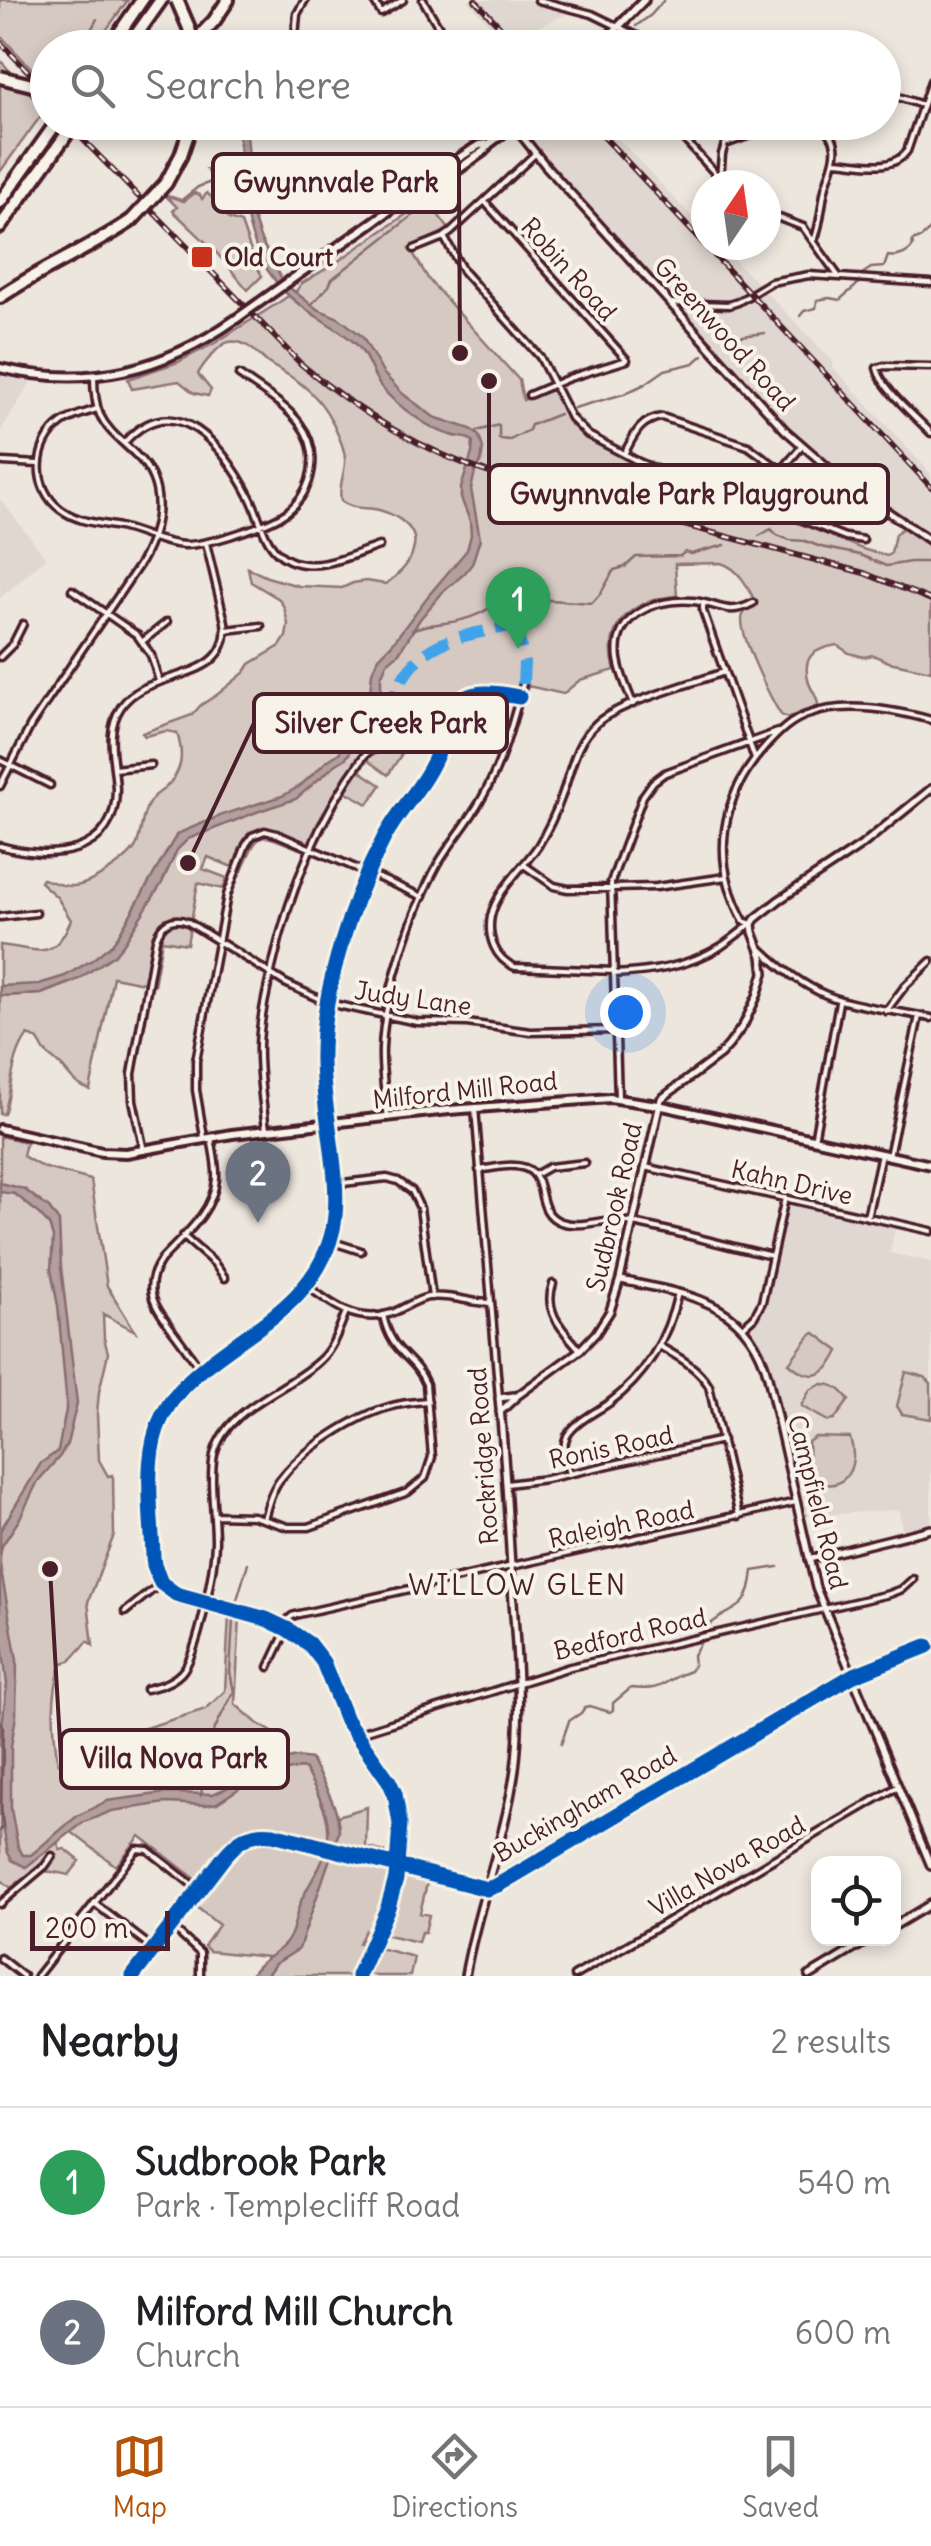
<!DOCTYPE html>
<html lang="en">
<head>
<meta charset="utf-8">
<style>
  :root { --surface:#fff; --page:#f2f2f2; --text:#202124; --muted:#757577; --line:#e0e0e0; --accent:#b45309 }
  body { margin:0; font-family:Delius,sans-serif; background:var(--page); color:var(--text) }
  .controls { position:absolute; right:30px; bottom:30px; display:grid; overflow:hidden; border-radius:20px; box-shadow:0 5px 15px #0003 }
  .controls button { width:90px; height:90px; display:grid; place-items:center; padding:0; border:0; border-bottom:2px solid var(--line); background:var(--surface); color:var(--text); font:50px sans-serif }
  .compass { position:absolute; left:691px; top:170px; width:90px; height:90px; border-radius:50%; background:var(--surface); box-shadow:0 5px 15px #0003; rotate:13deg }
  .scale { position:absolute; left:30px; bottom:25px; width:140px; box-sizing:border-box; padding-left:10px; border:5px solid #4a1f2b; border-top:0; font-size:28px; line-height:35px; white-space:nowrap; color:#4a1f2b; -webkit-text-stroke:8px #f7f3e8; paint-order:stroke }
  .you { position:absolute; left:625px; top:1012px; width:35px; height:35px; margin:-25px; border:8px solid #fff; border-radius:50%; background:#1a73e8; box-shadow:0 0 0 15px #1a73e833 }
  .badge { display:grid; place-items:center; width:65px; height:65px; border-radius:50%; background:var(--accent); color:#fff; font-size:32px; font-weight:700 }
  .pin { position:absolute; translate:-50% -82px; filter:drop-shadow(0 2px 5px #0008) }
  .pin::after { content:''; position:absolute; top:52px; width:35px; height:30px; background:inherit; clip-path:polygon(0 0,100% 0,50% 100%) }
  .list { margin:0; padding:0; list-style:none }
  h2 { display:flex; justify-content:space-between; align-items:center; height:130px; margin:0; padding:0 40px; font-size:42px }
  h2 small { font-size:32px; font-weight:400; color:var(--muted) }
  .list li { display:grid; grid-template-columns:65px 1fr auto; gap:30px; align-items:center; box-sizing:border-box; height:150px; padding:0 40px; border-top:2px solid var(--line) }
  .list b { display:block; font-size:38px; white-space:nowrap }
  .list p { margin:0; font-size:32px; white-space:nowrap; color:var(--muted) }
  .list em { font-size:32px; font-style:normal; color:var(--muted) }
  .icon { flex:none; width:55px; height:55px; fill:none; stroke:currentColor; stroke-width:2; stroke-linecap:round; stroke-linejoin:round }
  .map { position:relative; flex:none; width:931px; height:1976px; overflow:hidden }
  .search { position:absolute; background:var(--surface); box-shadow:0 5px 15px #0003; left:30px; right:30px; top:30px; height:110px; display:flex; align-items:center; gap:25px; box-sizing:border-box; padding:0 35px; border-radius:55px; color:var(--muted); font-size:38px }
  .sheet { height:430px; background:var(--surface) }
  nav { display:flex; justify-content:space-around; align-items:center; box-sizing:border-box; height:140px; border-top:2px solid var(--line); background:var(--surface); font-size:28px; color:var(--muted) }
  nav a { display:grid; justify-items:center; gap:5px }
  nav .on { color:var(--accent) }
  .map>svg:first-child { display:block }
</style>
</head>
<body>
<div class="map">
<svg width="931" height="1976" viewBox="0 0 931 1976">
  <rect width="100%" height="100%" fill="#ece6dd"/>
  <filter id="ink" filterUnits="userSpaceOnUse"><feTurbulence type="fractalNoise" baseFrequency=".01" numOctaves="2"/><feDisplacementMap in="SourceGraphic" scale="20" xChannelSelector="R" yChannelSelector="G"/><feConvolveMatrix kernelMatrix="1 2 1 2 8 2 1 2 1" color-interpolation-filters="sRGB"/></filter>
  <g filter="url(#ink)">
    <path fill="#e0d7d0" d="M467 0H529L573 11 523 34 534 47H511Z
      M532 123H607L613 128 611 131 706 232V245H719L759 285 744 298 745 300 762 288 834 362 832 366 931 474V535L850 480 810 446 776 413 524 133 525 129Z
      M0 376 31 382 0 432Z
      M0 499 46 558 0 598Z
      M790 1203 895 1227 890 1253 931 1262V1526L903 1534 899 1510 803 1516 771 1373 763 1351 749 1328 763 1307 787 1207Z"/>
    <path fill="#d5c9c2" stroke="#907476" stroke-width="2.5" d="M0 0H128L94 47 48 48 47 85 0 35Z
      M0 60 45 110 0 172Z
      M195 193 200 195 202 199 207 193C216 202 224 207 229 219L241 223 255 263 262 276 248 290 215 251 173 211 177 207 165 195 184 201Z
      M427 200 449 229 410 248 429 280 519 380 523 400 552 390 567 419 581 433 638 465 686 485 789 518 862 549 887 556 891 553 895 534 904 527 931 545V671L889 662 873 655 864 657 849 653 837 645C814 649 801 656 809 683 812 692 817 695 818 705L788 718 782 716C772 703 736 629 743 615 746 609 751 607 756 604 749 588 739 568 721 563L675 564 677 596C635 599 601 623 615 670L580 680 563 694 528 686 523 704 486 697 488 711 480 726 456 720 442 757 410 741 388 775 367 760 360 771 381 785 368 804 345 791 319 841 299 849C259 832 259 829 242 871L208 857 203 869 227 878 223 889 198 883 187 944 162 940 154 985 113 977 90 1090C73 1085 70 1074 58 1063 54 1059 49 1056 45 1052 39 1043 40 1038 28 1035 11 1057 12 1089 4 1114H0V996L41 994 73 982 115 954 65 980 0 991V945C38 949 53 963 71 920L57 897 40 882 42 879C52 881 62 887 73 886 89 886 131 859 137 844 142 830 142 810 152 799 155 795 160 792 164 789 183 772 184 755 177 733L166 731 145 736 142 733 192 715 201 705 218 694 245 672 250 664 280 646 286 637 288 624 284 607 279 599 251 582 248 568 267 577 299 586 342 588 353 583 366 581 385 584C399 575 411 564 414 547 418 528 397 515 379 510 366 507 353 510 341 501 338 488 344 476 345 463 346 451 339 437 334 426 325 405 308 387 288 375 282 371 275 368 268 363 257 354 246 339 229 342 220 343 202 366 198 374L211 390 208 396 194 393 179 381 132 389 128 379 178 362 215 343 278 303 297 290 301 284 334 264Z
      M0 1136 26 1142 23 1156 42 1167 91 1180 107 1286 135 1331 103 1314 104 1338 108 1353 99 1392 97 1414 99 1460 108 1476 112 1475 113 1478 114 1535 88 1602 93 1645 88 1641 70 1661 62 1663C50 1695 53 1731 58 1764L142 1729 206 1709 225 1691 229 1615 240 1618 235 1704 257 1723 274 1733 277 1771 297 1767 305 1769 318 1794 328 1819 367 1807 366 1847 395 1855 393 1870 428 1879 420 1913 429 1915 425 1932H421L418 1942 366 1930 359 1943 414 1957 410 1976H377L351 1970 349 1976H266L275 1964 267 1957 209 1951 204 1946 219 1925 194 1905 207 1888 140 1836 116 1866 65 1827 56 1835 60 1850 65 1849 80 1861 69 1875C41 1868 33 1870 11 1888L0 1879Z
      M815 1333 839 1351C827 1377 811 1383 789 1363L810 1335Z
      M906 1372 925 1377 931 1383V1419L902 1414 897 1406Z
      M822 1384C835 1384 842 1390 849 1400L834 1420 828 1421 801 1406 810 1390Z
      M815 1437 850 1438C861 1469 841 1498 809 1478L808 1442Z"/>
    <path fill="#b39f9d" stroke="#896c6f" stroke-width="2.5" d="M238 123H246L251 183 248 202 260 238 281 277 290 288 317 309 339 318 362 336 383 373 403 394 434 417 471 429 479 436 483 448 481 462 475 472 471 489 480 539 472 564 464 574 443 592 420 619 399 653 387 663 381 677V692L377 700 363 723 353 748 346 758 335 765 296 799 262 810 188 839 177 850 162 883 124 943 115 954 79 979 41 994 0 996V986L39 984 65 976 92 960 112 944 118 936 177 834 222 815 282 796 300 786 327 761 339 753 344 746 354 714 370 693 372 672 379 657 392 644 428 596 467 550 471 535 470 521 461 498V488L472 453 473 441C465 436 460 438 451 435 430 430 396 405 382 388 371 375 368 354 355 343 334 324 307 314 287 294 240 249 242 183 238 123Z
      M0 1183 24 1189 49 1208 59 1222 61 1267 77 1403 67 1444 60 1456 38 1481 19 1520 2 1546 0 1556V1531L41 1463 58 1451 66 1410V1396L58 1306 51 1270 53 1237 49 1225 37 1212 15 1194 0 1192Z
      M0 1565 17 1660 16 1716 11 1746V1809L18 1847 23 1855H31L77 1816 107 1801 165 1793 213 1794 229 1787 257 1767 296 1757 311 1759C322 1783 339 1804 339 1832L299 1949 275 1964 266 1976H250C259 1960 273 1957 284 1945 295 1934 295 1914 301 1901 308 1886 317 1873 323 1858 337 1826 321 1798 305 1770L301 1768 268 1775 246 1784 217 1803 206 1805 166 1803 112 1811 84 1822 26 1867 12 1860 8 1853 2 1821 1 1787 3 1760 1 1734 7 1684 0 1628Z"/>
    <g fill="none" stroke-linecap="round" stroke-linejoin="round">
      <path stroke="#745259" stroke-width="2.5" d="M0 1721 3 1726 1 1809 3 1827 0 1831"/>
      <path stroke="#896c6f" stroke-width="2.5" d="M636 26 651 15 664 0
        M75 48H79
        M81 48 97 19
        M616 48 624 40
        M35 72 42 70 48 73
        M0 85 3 83
        M206 169 221 189 223 203 245 207
        M183 199 198 187 216 180
        M862 274 871 268 884 267 888 256C897 258 908 254 913 246L912 241 921 238 931 229
        M311 305 329 286 332 279 417 212
        M800 316 804 311 816 308 817 300 829 298 840 300C846 293 854 290 860 281
        M729 340C736 335 755 335 765 333
        M574 408 624 394 645 384 665 370 694 363 703 355
        M477 431 499 425V439L510 440 529 430 531 425 559 414
        M759 536 771 529 777 535 790 540 805 541 821 547 860 555 886 566 910 562H931
        M412 630C424 624 433 625 445 623 471 620 487 611 506 597L592 603 601 593 614 570 625 567 636 557 680 556 685 552 691 554 725 545
        M236 1603 248 1563
        M707 1627C733 1603 748 1617 753 1571L778 1567
        M702 1633 703 1631
        M561 1744 569 1721 581 1713 585 1707 589 1706 610 1712 613 1710V1703L631 1688C667 1692 661 1680 690 1671L694 1665 693 1655 701 1642
        M201 1796 203 1776 202 1770 208 1764C208 1736 221 1715 234 1692L230 1672 233 1619"/>
      <g stroke="#4a1f2b" stroke-width="11">
        <path id="minor" d="M376 0 374 1 381 13 403 0
          M423 0 451 48
          M538 0 592 14 662 48
          M294 48 297 14 305 0
          M296 48 304 45 305 48
          M884 92 922 105
          M668 122 726 185
          M835 161C859 162 892 173 907 151L931 81
          M720 178 722 154 725 144 787 122
          M485 202 627 360 569 378 529 395
          M766 213 803 227 839 277
          M444 237 463 271 540 357 571 418 588 435 639 462 687 482 782 512 845 537 863 540
          M814 241C820 226 821 211 824 194 829 166 850 145 818 122
          M414 249 444 237 451 232 535 154
          M670 303 729 305 738 302 771 282 809 275 931 283
          M931 367 884 366 877 368C881 388 916 417 931 433
          M97 409C85 413 72 416 62 423 33 444 32 488 60 509 77 522 99 523 119 527 141 532 162 544 185 545 208 545 269 525 287 512 297 504 305 493 309 481 326 426 277 402 239 375
          M124 443C176 384 225 449 250 497 262 520 263 548 289 560 318 573 351 555 379 546
          M624 454C634 436 639 420 662 417L748 446 781 470
          M3 462 38 464
          M765 505 776 477 802 446
          M72 590 137 635 151 655 159 681
          M703 603V611L755 759
          M226 630 261 626
          M143 641 167 622
          M0 657 13 644 23 624
          M633 704C628 690 620 674 618 659 612 615 656 598 693 601 718 603 727 617 753 603
          M0 760 50 785
          M114 769 151 765
          M0 786 31 725 141 562C160 527 168 485 136 455 123 442 108 432 100 415 95 404 94 389 94 376
          M0 846C49 860 116 858 116 789 115 762 104 732 121 707 148 666 232 686 225 622L206 543
          M524 865 554 886 568 889 656 887 726 877
          M0 917 36 913
          M760 948C821 1008 853 1002 931 1018
          M614 971 515 967C495 959 487 937 491 916 497 890 523 868 538 846 547 831 555 815 561 798 571 772 574 743 597 723 621 702 691 684 724 672
          M614 974C652 972 687 967 720 947 731 940 741 931 752 924L744 921C710 860 720 796 767 745 779 732 792 719 810 714 847 701 895 710 931 720
          M886 1011 905 986 931 961
          M618 1098 611 882 643 796 653 782 665 773 778 732
          M475 1108 499 1398
          M388 1118C385 1095 381 1071 382 1048 384 995 412 911 438 864 451 842 468 823 481 800 502 764 512 724 523 684
          M266 1130C263 1102 258 1073 259 1045 260 1019 266 994 272 968 289 892 317 820 364 756L369 751 377 749
          M204 1137 196 1090V1061L227 895 246 845 252 836 265 831 277 834 423 897
          M814 1140 839 1002
          M144 1151 133 1100 132 1074 156 939C161 923 172 916 188 922L285 983 328 1003 417 1022 467 1023 531 1032 616 1030
          M889 1156 919 1016
          M645 1167 931 1231
          M479 1170C493 1168 512 1163 525 1168 549 1177 533 1212 561 1222 581 1229 602 1218 622 1221 673 1230 722 1245 772 1256
          M535 1175 549 1167 585 1163
          M334 1184 387 1178 398 1181 412 1191 420 1208 432 1297
          M867 1217 881 1154
          M183 1236 214 1263 225 1278
          M330 1241 361 1251
          M553 1284C543 1312 563 1330 580 1350
          M306 1285C331 1304 357 1325 392 1313 404 1308 415 1300 428 1297 450 1294 470 1303 491 1303
          M743 1327 754 1317 762 1302 785 1198
          M659 1346C678 1357 697 1366 709 1386L739 1516
          M201 1370C192 1357 183 1344 173 1331 155 1306 141 1290 161 1260 182 1237 214 1212 216 1179 217 1165 213 1151 211 1137
          M569 1474C566 1462 561 1449 567 1436 575 1422 596 1412 609 1403 646 1376 668 1337 678 1293
          M507 1484 546 1479 722 1440
          M214 1515 253 1516 288 1527H309L408 1492 425 1478 432 1457 426 1384C414 1355 391 1355 383 1315
          M264 1519C268 1504 272 1488 283 1476 304 1449 356 1416 389 1407 401 1403 415 1402 428 1401
          M125 1612 161 1583
          M282 1625 292 1616 299 1614 796 1502
          M269 1667 287 1629
          M146 1689C159 1686 171 1683 181 1673 198 1656 215 1566 215 1540 215 1514 209 1480 214 1455 225 1407 290 1390 321 1359 334 1347 339 1328 346 1312
          M356 1734 570 1667 889 1594 902 1589 913 1579
          M487 1889 498 1885 852 1676 927 1646
          M94 1903 154 1949
          M0 1904 45 1866 52 1856
          M173 1928 200 1953V1976
          M0 1958 23 1976
          M37 1976 137 1849 148 1850 199 1890
          M358 1976 388 1907 396 1879 400 1824 395 1794 389 1781 346 1720 323 1662 309 1644 287 1629 266 1619 176 1594 161 1583 154 1565 153 1557C152 1518 144 1466 157 1429 186 1344 311 1331 333 1229 343 1182 323 1112 322 1063 320 993 352 899 384 838 397 813 417 793 430 769 460 715 441 681 519 697
          M574 1976 897 1787"/>
      </g>
      <g stroke="#4a1f2b" stroke-width="12">
        <path id="tertiary" d="M514 126 545 165 785 430 847 484 931 541
          M621 1280C688 1295 748 1300 768 1377L816 1588 931 1866
          M500 1412 517 1396 580 1350 596 1333 610 1311 620 1279 661 1099 720 1055 729 1045 744 1024 757 996 764 973 762 956 753 932 752 924 755 919 779 900 862 845 931 789
          M809 1559 931 1529
          M894 1926 931 1904
          M133 1976 233 1847C246 1836 256 1832 273 1834L486 1888
          M465 1976C477 1906 505 1840 515 1769 522 1714 517 1658 513 1602 509 1534 506 1466 499 1398L514 1396
          M809 1976 872 1938"/>
      </g>
      <g stroke="#4a1f2b" stroke-width="14">
        <path id="secondary" d="M598 48 644 0
          M413 194 423 195 484 151 489 144 518 122
          M302 272 413 194 416 186 479 145 489 144
          M0 368C89 389 162 371 236 319
          M0 1129 102 1152 126 1153 232 1134 449 1110 610 1098 658 1105 931 1165"/>
      </g>
      <g stroke="#4a1f2b" stroke-width="18">
        <path id="motorway" d="M189 47 214 21 228 0
          M109 48 142 0
          M127 48 161 0
          M166 183 181 155 192 122
          M0 202 57 122
          M0 227 64 138
          M0 297C42 268 90 249 132 220"/>
      </g>
      <use href="#minor" stroke="#f7f3e8" stroke-width="4"/>
      <use href="#tertiary" stroke="#f7f3e8" stroke-width="5"/>
      <use href="#secondary" stroke="#f7f3e8" stroke-width="6"/>
      <use href="#motorway" stroke="#f7f3e8" stroke-width="10"/>
      <g stroke="#4a1f2b" stroke-width="6">
        <path id="rail" d="M475 0 520 48
          M0 42 48 92
          M66 122 301 364C359 413 420 450 492 474L864 573 931 600
          M590 122 931 487"/>
      </g>
      <use href="#rail" stroke="#f7f3e8" stroke-width="2.5" stroke-dasharray="8" stroke-linecap="butt"/>
      <g stroke="#4a1f2b" stroke-width="14" stroke-linecap="butt">
        <path id="secondary-bridge" d="M236 319 302 272"/>
      </g>
      <g stroke="#4a1f2b" stroke-width="18" stroke-linecap="butt">
        <path id="motorway-bridge" d="M177 0 189 28 193 48
          M0 77 48 89
          M64 138 75 122
          M132 220 166 183"/>
      </g>
      <use href="#secondary-bridge" stroke="#f7f3e8" stroke-width="6"/>
      <use href="#motorway-bridge" stroke="#f7f3e8" stroke-width="10"/>
      <path stroke="#40a2eb" stroke-width="12" stroke-dasharray="25 12" stroke-linecap="butt" d="M516 625 524 663 523 684
        M377 749C378 733 385 719 391 704 417 631 467 638 532 621"/>
      <g stroke="#f7f3e8" stroke-width="21">
        <path id="cycleway" d="M133 1976 224 1857C238 1840 251 1831 273 1834L487 1889 498 1885 852 1676 927 1646
          M358 1976 388 1907 396 1879 400 1824 395 1794 389 1781 346 1720 323 1662 309 1644 287 1629 266 1619 176 1594 161 1583 154 1565 153 1557C152 1518 144 1466 157 1429 186 1344 311 1331 333 1229 343 1182 323 1112 322 1063 320 993 352 899 384 838 397 813 417 793 430 769 460 715 441 681 519 697"/>
      </g>
      <use href="#cycleway" stroke="#0057b8" stroke-width="15"/>
    </g>
  </g>
  <rect fill="#c8321e" stroke="#f7f3e8" stroke-width="4" x="190" y="245" width="24" height="24" rx="5"/>
  <g text-anchor="middle" dominant-baseline="central" stroke-width="8" stroke-linejoin="round" paint-order="stroke">
    <g font-size="25" font-weight="bold" fill="#4a1f2b" stroke="#f7f3e8" text-anchor="start">
      <text x="224" y="257">Old Court</text>
    </g>
    <g font-size="25" fill="#4a1f2b" stroke="#f7f3e8">
      <text transform="translate(569 269) rotate(48)">Robin Road</text>
      <text transform="translate(725 334) rotate(48)">Greenwood Road</text>
      <text transform="translate(413 998) rotate(8)">Judy Lane</text>
      <text transform="translate(465 1090) rotate(-6)">Milford Mill Road</text>
      <text transform="translate(792 1182) rotate(13)">Kahn Drive</text>
      <text transform="translate(614 1207) rotate(-77)">Sudbrook Road</text>
      <text transform="translate(611 1447) rotate(-12)">Ronis Road</text>
      <text transform="translate(483 1456) rotate(-94)">Rockridge Road</text>
      <text transform="translate(818 1502) rotate(76)">Campfield Road</text>
      <text transform="translate(621 1524) rotate(-12)">Raleigh Road</text>
      <text transform="translate(630 1634) rotate(-13)">Bedford Road</text>
      <text transform="translate(585 1804) rotate(-30)">Buckingham Road</text>
      <text transform="translate(727 1866) rotate(-30)">Villa Nova Road</text>
    </g>
    <g font-size="28" letter-spacing="2.5" fill="#4a1f2b" stroke="#f7f3e8">
      <text x="518" y="1585">WILLOW GLEN</text>
    </g>
  </g>
  <path fill="none" stroke="#4a1f2b" stroke-width="4" d="M460 353L459 183M489 381L489 494M188 863L254 723M50 1569L61 1759"/>
  <g fill="#4a1f2b" stroke="#f7f3e8" stroke-width="4">
    <circle cx="460" cy="353" r="10"/>
    <circle cx="489" cy="381" r="10"/>
    <circle cx="188" cy="863" r="10"/>
    <circle cx="50" cy="1569" r="10"/>
  </g>
  <g fill="#f7f3e8" stroke="#4a1f2b" stroke-width="4">
    <rect x="213" y="154" width="246" height="58" rx="10"/>
    <rect x="489" y="465" width="399" height="58" rx="10"/>
    <rect x="254" y="694" width="253" height="58" rx="10"/>
    <rect x="61" y="1730" width="227" height="58" rx="10"/>
  </g>
  <g font-size="28" text-anchor="middle" font-weight="bold" fill="#4a1f2b">
    <text x="336" y="192">Gwynnvale Park</text>
    <text x="689" y="504">Gwynnvale Park Playground</text>
    <text x="381" y="733">Silver Creek Park</text>
    <text x="174" y="1768">Villa Nova Park</text>
  </g>
</svg>
<div class="controls">
<button><svg class="icon" aria-label="locate" viewBox="0 0 24 24"><circle cx="12" cy="12" r="6"/><path d="M12 2v4M12 18v4M2 12h4M18 12h4"/></svg></button>
</div>
<svg class="compass" viewBox="-18 -18 36 36"><path d="M0-13l5 13h-10z" fill="#e53935"/><path d="M0 13l5-13h-10z" fill="#757577"/></svg>
<div class="scale">200 m</div>
<div class="you"></div>
<div class="pin badge" style="left:518px;top:649px;background:#2e9e5b">1</div>
<div class="pin badge" style="left:258px;top:1223px;background:#6b7280">2</div>
<div class="search"><svg class="icon" aria-label="search" viewBox="0 0 24 24"><circle cx="10" cy="10" r="6"/><path d="M15 15l6 6"/></svg>Search here</div>
</div>
<section class="sheet">
<h2>Nearby<small>2 results</small></h2>
<ul class="list">
<li><span class="badge" style="background:#2e9e5b">1</span><div><b>Sudbrook Park</b><p>Park · Templecliff Road</p></div><em>540 m</em></li>
<li><span class="badge" style="background:#6b7280">2</span><div><b>Milford Mill Church</b><p>Church</p></div><em>600 m</em></li>
</ul>
</section>
<nav>
<a class="on"><svg class="icon" aria-label="map" viewBox="0 0 24 24"><path d="M3 6l6-2 6 2 6-2v14l-6 2-6-2-6 2zM9 4v14M15 6v14"/></svg>Map</a>
<a><svg class="icon" aria-label="directions" viewBox="0 0 24 24"><path d="M12 3l9 9-9 9-9-9zM9 14v-3h6M13 9l2 2-2 2"/></svg>Directions</a>
<a><svg class="icon" aria-label="saved" viewBox="0 0 24 24"><path d="M7 4h10v16l-5-4-5 4z"/></svg>Saved</a>
</nav>
</body>
</html>
